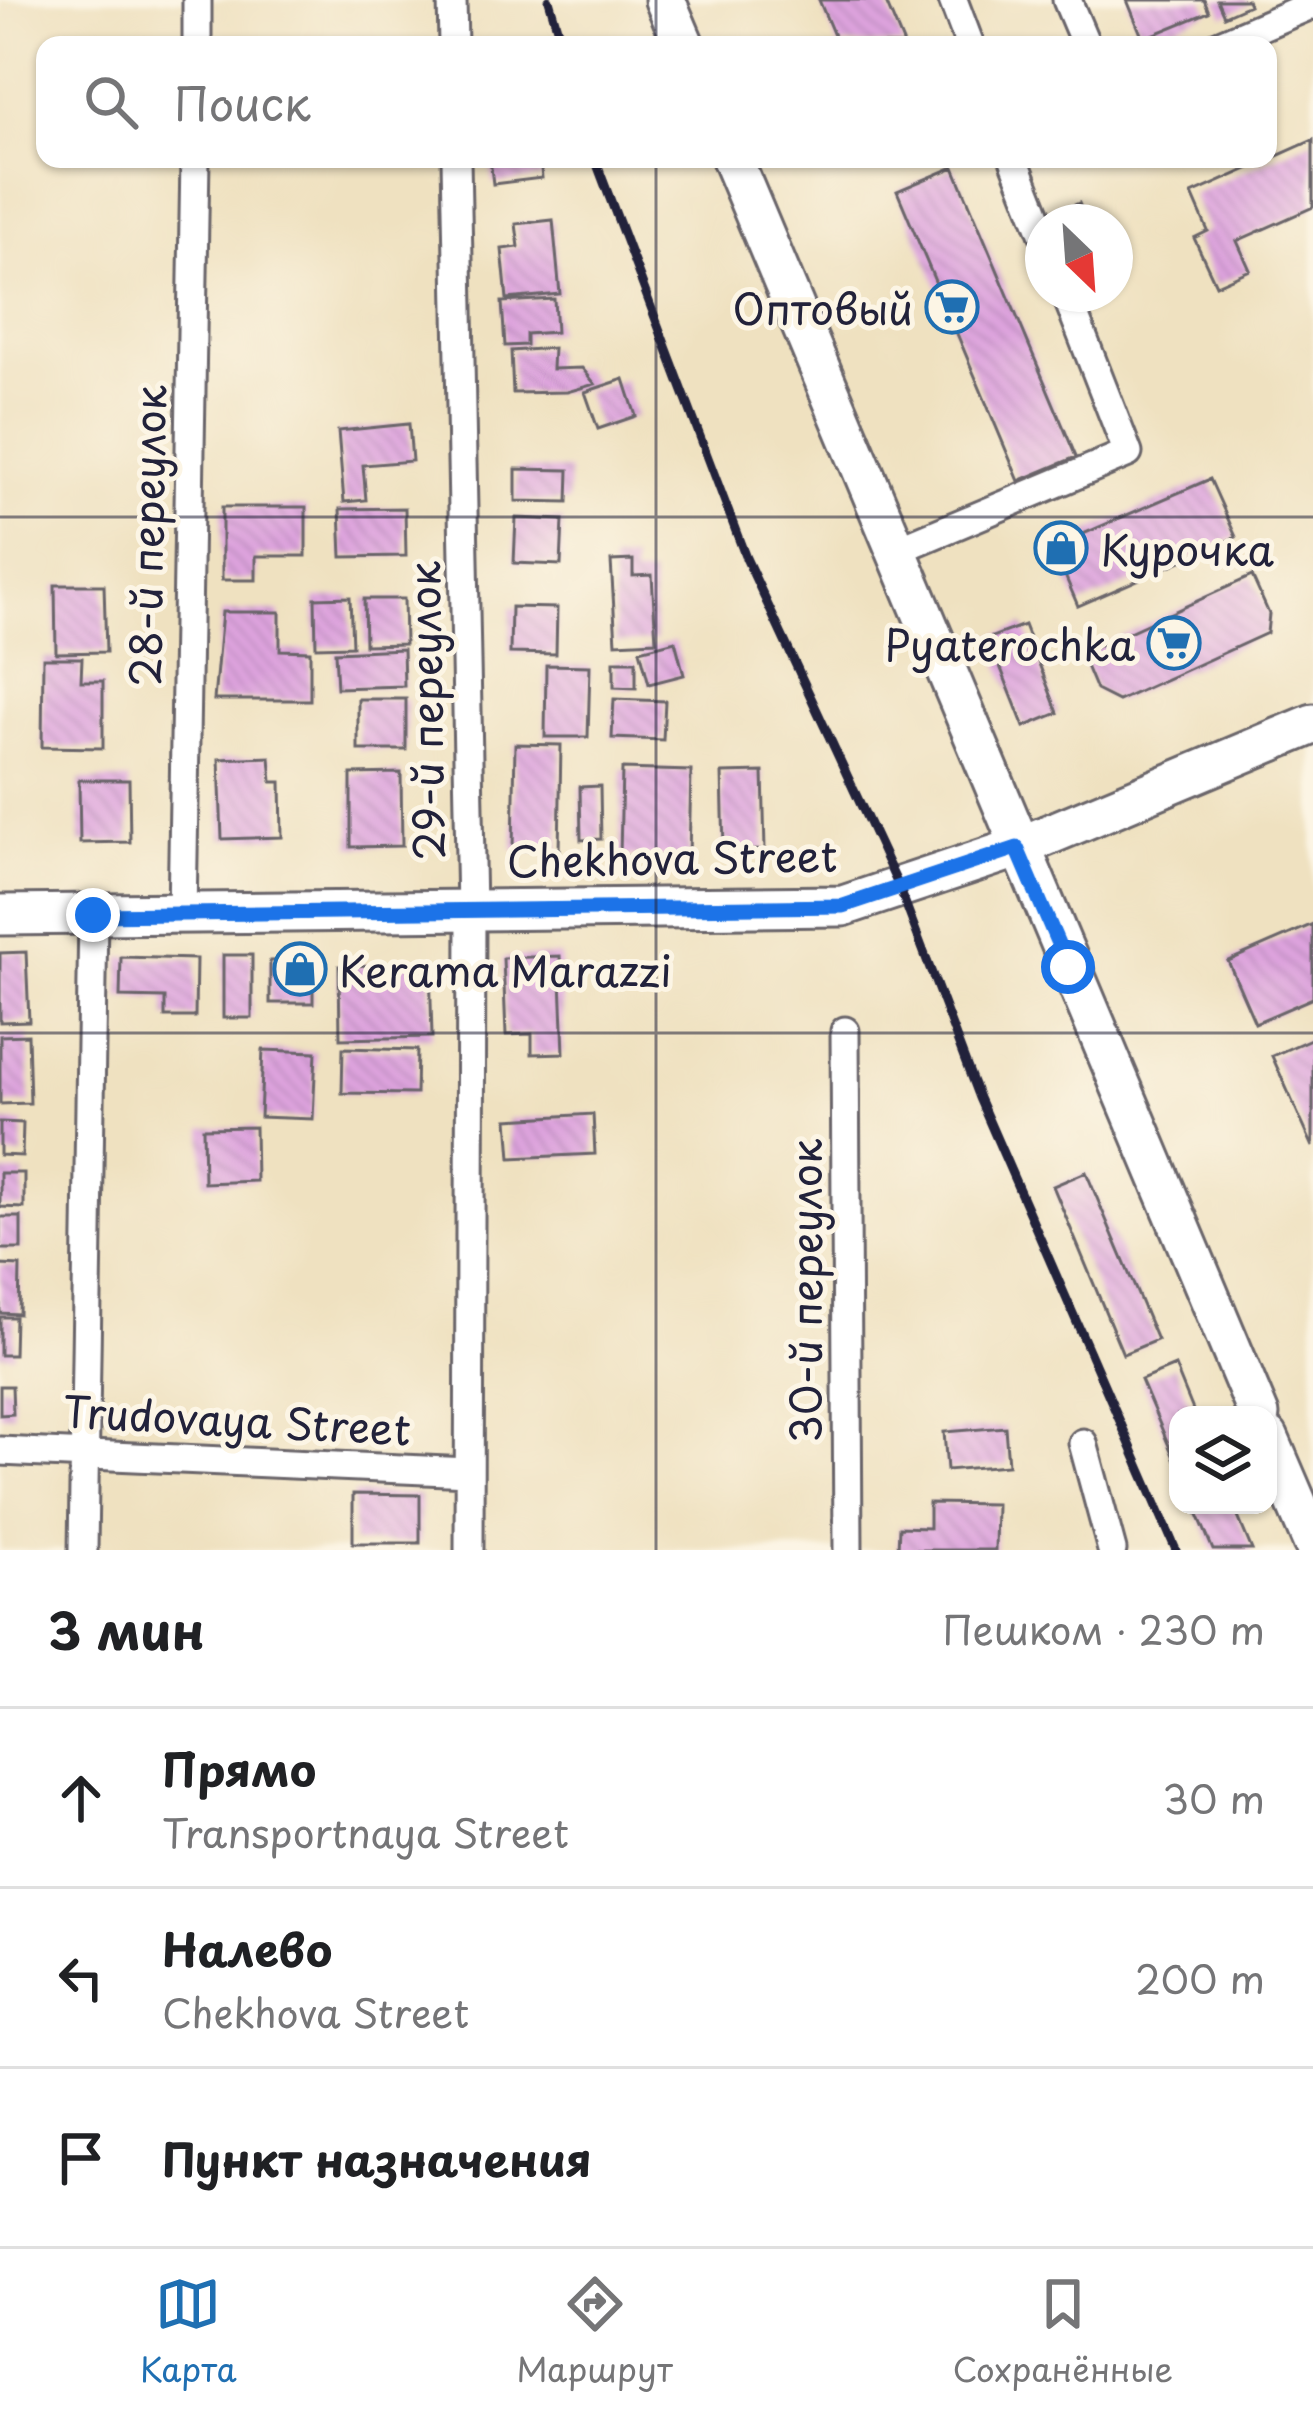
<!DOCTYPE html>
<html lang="ru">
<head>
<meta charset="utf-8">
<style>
  :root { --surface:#fff; --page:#f6f6f6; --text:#202124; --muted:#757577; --line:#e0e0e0; --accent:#1f6fb2 }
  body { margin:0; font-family:"Playpen Sans",sans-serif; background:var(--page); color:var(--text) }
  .controls { position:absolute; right:36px; bottom:36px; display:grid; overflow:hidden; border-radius:24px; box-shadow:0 3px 9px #0004 }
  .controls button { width:108px; height:108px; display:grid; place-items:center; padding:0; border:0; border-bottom:3px solid var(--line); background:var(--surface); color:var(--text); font:60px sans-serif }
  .compass { position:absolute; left:1025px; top:204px; width:108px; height:108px; border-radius:50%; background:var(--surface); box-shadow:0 3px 9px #0004; rotate:155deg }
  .stop { position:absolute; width:36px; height:36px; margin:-27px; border:9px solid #1a73e8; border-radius:50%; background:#fff }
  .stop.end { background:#1a73e8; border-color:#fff; box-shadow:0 3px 12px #0008 }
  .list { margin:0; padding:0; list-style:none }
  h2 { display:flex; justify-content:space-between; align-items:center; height:156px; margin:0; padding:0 48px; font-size:51px }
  h2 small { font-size:39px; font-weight:400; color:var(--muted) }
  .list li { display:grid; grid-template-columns:78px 1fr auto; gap:36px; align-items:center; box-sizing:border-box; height:180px; padding:0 48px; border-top:3px solid var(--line) }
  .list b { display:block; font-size:45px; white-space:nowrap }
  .list p { margin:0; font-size:39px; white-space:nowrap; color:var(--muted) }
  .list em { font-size:39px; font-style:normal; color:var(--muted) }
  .icon { flex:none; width:66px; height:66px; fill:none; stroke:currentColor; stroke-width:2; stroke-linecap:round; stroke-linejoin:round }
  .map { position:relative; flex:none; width:1313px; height:1550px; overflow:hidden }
  .search { position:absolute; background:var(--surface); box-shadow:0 3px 9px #0004; left:36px; right:36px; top:36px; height:132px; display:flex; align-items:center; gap:30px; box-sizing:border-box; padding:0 42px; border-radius:24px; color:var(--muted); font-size:45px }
  .sheet { height:696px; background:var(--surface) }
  nav { display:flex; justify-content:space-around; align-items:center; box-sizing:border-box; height:168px; border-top:3px solid var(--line); background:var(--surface); font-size:33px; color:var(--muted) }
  nav a { display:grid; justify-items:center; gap:6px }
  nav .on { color:var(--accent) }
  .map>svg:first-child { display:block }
</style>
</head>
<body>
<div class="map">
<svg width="1313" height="1550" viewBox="0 0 1313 1550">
  <defs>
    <pattern id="building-back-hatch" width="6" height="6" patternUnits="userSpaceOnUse" patternTransform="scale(3)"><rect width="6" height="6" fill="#dda3dd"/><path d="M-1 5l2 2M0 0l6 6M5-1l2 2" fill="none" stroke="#bd8cbf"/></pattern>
  </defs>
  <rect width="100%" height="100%" fill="#fcf5e5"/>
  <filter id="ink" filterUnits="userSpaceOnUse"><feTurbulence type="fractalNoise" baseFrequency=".00833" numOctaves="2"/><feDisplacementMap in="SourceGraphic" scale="24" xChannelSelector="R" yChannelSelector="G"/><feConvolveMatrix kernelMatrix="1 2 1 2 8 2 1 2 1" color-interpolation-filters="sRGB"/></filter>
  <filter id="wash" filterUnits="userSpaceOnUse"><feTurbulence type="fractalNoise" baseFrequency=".004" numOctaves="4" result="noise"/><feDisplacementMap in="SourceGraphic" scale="48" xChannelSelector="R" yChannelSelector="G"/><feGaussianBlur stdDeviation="2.7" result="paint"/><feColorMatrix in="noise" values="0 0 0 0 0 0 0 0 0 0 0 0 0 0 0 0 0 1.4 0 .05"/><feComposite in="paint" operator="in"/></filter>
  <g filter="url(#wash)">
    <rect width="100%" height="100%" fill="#efe1c0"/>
    <g id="blocks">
      <path fill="url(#building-back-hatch)" d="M819 0H885L904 45H838Z
        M1127 0H1204L1209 12 1143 39Z
        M1217 0H1247L1249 5 1224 16Z
        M1313 140V207L1237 241 1250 270 1216 285 1194 238 1208 231 1192 194Z
        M490 159H540L542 178 493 184Z
        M954 167 1076 457 1019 481 897 191Z
        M1079 203 1087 222H1036Z
        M553 220 560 294 507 299 502 249 519 247 516 224Z
        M554 299 556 332 526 334V345L505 346 502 302Z
        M553 348 552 369 582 368 595 384 567 392 513 393 511 351Z
        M624 379 636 416 598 429 585 392Z
        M409 424 412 461 363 465 366 500 344 502 338 431Z
        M516 469 569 470 568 502 516 501Z
        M1210 479 1236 537 1078 606 1053 547Z
        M222 507H306V556H256V580H222Z
        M405 508 406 556 342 557 340 509Z
        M516 518 563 520 561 565 514 563Z
        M633 560V576L652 575 656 641 616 643 611 561Z
        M1252 576 1269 614 1267 633 1118 701 1096 690 1081 654Z
        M55 585H104L106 652 56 653Z
        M350 597 352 646 316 647 315 598Z
        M364 599H404L405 644 365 645Z
        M511 607 557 608 556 654 510 653Z
        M222 612H280V650L310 651V700H214Z
        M1024 625 1058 713 1024 727 989 638Z
        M675 641 684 675 649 684 640 650Z
        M403 649 404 686 337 688 335 652Z
        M43 658H82L81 681H103V748L42 747Z
        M614 661H636V688L614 687Z
        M546 665 590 666 588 737H545Z
        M358 699H406V750H358Z
        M614 699 665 701 663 740 612 738Z
        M515 744 561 745 559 851 513 850Z
        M270 757 272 782H281L282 837 222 839 219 759Z
        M622 769 691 771 689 857 620 856Z
        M763 772 765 850 724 851 722 773Z
        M401 773 402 846 351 847V774Z
        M79 780H129L130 842 80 843Z
        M600 786 601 839 581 840 580 787Z
        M1313 924V998L1255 1023 1228 961Z
        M26 952 29 1021 0 1022V953Z
        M223 955H252V1018H223Z
        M560 956 564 1053 532 1054V1034L506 1035 503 958Z
        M121 957 196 959 195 1017H165V998L120 997Z
        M313 960V1003H270V961Z
        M430 964 432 1037 340 1039 339 966Z
        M28 1035 30 1103 0 1104V1036Z
        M1313 1038V1147L1272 1056Z
        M343 1048 417 1050 416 1094 342 1093Z
        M263 1050 316 1052 313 1119 260 1117Z
        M593 1114 595 1154 511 1158 508 1119Z
        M0 1122 23 1123 22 1156 0 1155Z
        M255 1127 256 1181 204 1183 203 1128Z
        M1086 1172 1157 1340 1123 1354 1053 1186Z
        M0 1173H24V1208L0 1207Z
        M0 1217H21V1249H0Z
        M0 1265 20 1266 19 1314 0 1313Z
        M0 1317H15L14 1355H0Z
        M1175 1366 1195 1415H1178V1467L1141 1380Z
        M0 1386H12L13 1414 0 1415Z
        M1005 1427 1008 1465 947 1470 944 1432Z
        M353 1494 420 1495V1543H353Z
        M929 1503 996 1504 995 1550H898L899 1527 929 1528Z
        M1194 1505H1233L1252 1550H1213Z"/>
    </g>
  </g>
  <g filter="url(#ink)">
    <use href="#blocks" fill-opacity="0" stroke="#6a656a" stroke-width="3"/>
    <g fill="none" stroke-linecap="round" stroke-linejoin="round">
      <g stroke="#6a656a" stroke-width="33">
        <path id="street" d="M452 0 453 45
          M953 0 970 45
          M1067 0 1086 45
          M197 45V0
          M1218 45 1313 4
          M456 159 471 910 469 1550
          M1014 159 1043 233
          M895 551 1128 453 1066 294
          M182 914 195 159
          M845 1031 848 1550
          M1083 1443 1112 1550
          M0 1451 469 1472
          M83 1550 93 915"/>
      </g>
      <g stroke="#6a656a" stroke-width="45">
        <path id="secondary" d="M665 0 684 45
          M732 159 1259 1415
          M0 915 843 906 1017 848 1313 724
          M1268 1437 1313 1542"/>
      </g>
      <use href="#street" stroke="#fff" stroke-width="27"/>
      <use href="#secondary" stroke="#fff" stroke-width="39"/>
      <path stroke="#22223b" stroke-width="9" d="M549 0 562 45
        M595 159 746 558 900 889 979 1098 1176 1550"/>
    </g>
  </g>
  <g fill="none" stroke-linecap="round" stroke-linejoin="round" filter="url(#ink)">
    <path stroke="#1a73e8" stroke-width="15" d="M93 915 843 906 1017 848 1068 967"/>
  </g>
  <path fill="none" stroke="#22223b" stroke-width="3" stroke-opacity="0.55" d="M656 0V45M656 159V1550M0 517H1313M0 1033H1313"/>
  <defs>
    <g id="supermarket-ring" transform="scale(2.7)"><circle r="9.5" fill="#fcf5e5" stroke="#1f6fb2" stroke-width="1.5"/><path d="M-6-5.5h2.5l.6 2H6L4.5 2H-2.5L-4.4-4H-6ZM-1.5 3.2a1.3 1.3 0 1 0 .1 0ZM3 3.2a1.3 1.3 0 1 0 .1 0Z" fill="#1f6fb2"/></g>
    <g id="shop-ring" transform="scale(2.7)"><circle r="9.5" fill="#fcf5e5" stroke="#1f6fb2" stroke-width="1.5"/><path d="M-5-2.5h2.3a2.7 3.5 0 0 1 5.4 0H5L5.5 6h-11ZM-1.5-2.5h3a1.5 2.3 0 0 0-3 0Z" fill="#1f6fb2"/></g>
  </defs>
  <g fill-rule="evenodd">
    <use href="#supermarket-ring" x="952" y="307"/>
    <use href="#shop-ring" x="1061" y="548"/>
    <use href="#supermarket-ring" x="1174" y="643"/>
    <use href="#shop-ring" x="300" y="969"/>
  </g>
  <g text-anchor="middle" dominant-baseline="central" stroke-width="10" stroke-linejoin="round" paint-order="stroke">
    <g font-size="42" fill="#22223b" stroke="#fcf5e5" text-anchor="end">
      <text x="913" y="307">Оптовый</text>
      <text x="1100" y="548" text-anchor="start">Курочка</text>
      <text x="1135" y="643">Pyaterochka</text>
      <text x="339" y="969" text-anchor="start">Kerama Marazzi</text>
    </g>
    <g font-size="42" fill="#22223b" stroke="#fcf5e5">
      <text transform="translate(146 536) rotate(-89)">28-й переулок</text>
      <text transform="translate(425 711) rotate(-91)">29-й переулок</text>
      <text transform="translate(672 857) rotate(-1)">Chekhova Street</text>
      <text transform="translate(804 1291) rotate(-90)">30-й переулок</text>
      <text transform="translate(237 1419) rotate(3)">Trudovaya Street</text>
    </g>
  </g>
</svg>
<div class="controls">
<button><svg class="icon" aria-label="layers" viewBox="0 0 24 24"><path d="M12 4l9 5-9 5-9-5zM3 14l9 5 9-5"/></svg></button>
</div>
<svg class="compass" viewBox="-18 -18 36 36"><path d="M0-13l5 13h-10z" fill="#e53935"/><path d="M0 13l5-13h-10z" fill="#757577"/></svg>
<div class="stop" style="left:1068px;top:967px"></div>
<div class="stop end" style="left:93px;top:915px"></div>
<div class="search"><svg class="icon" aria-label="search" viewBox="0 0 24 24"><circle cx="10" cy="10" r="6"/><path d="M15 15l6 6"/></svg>Поиск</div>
</div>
<section class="sheet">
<h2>3 мин<small>Пешком · 230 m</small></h2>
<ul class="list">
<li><svg class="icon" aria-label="ahead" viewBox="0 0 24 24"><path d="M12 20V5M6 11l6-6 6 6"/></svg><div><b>Прямо</b><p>Transportnaya Street</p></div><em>30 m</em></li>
<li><svg class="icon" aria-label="left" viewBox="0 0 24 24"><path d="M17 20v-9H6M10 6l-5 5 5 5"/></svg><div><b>Налево</b><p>Chekhova Street</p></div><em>200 m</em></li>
<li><svg class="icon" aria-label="arrive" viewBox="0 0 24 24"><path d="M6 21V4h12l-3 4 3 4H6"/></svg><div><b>Пункт назначения</b></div></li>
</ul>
</section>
<nav>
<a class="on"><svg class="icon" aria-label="map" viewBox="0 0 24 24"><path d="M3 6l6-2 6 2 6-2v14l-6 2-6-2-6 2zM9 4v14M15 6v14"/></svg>Карта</a>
<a><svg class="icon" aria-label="directions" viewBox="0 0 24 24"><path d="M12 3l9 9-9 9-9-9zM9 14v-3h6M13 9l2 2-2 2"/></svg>Маршрут</a>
<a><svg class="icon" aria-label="saved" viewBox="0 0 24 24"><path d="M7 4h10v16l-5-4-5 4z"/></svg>Сохранённые</a>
</nav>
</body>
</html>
